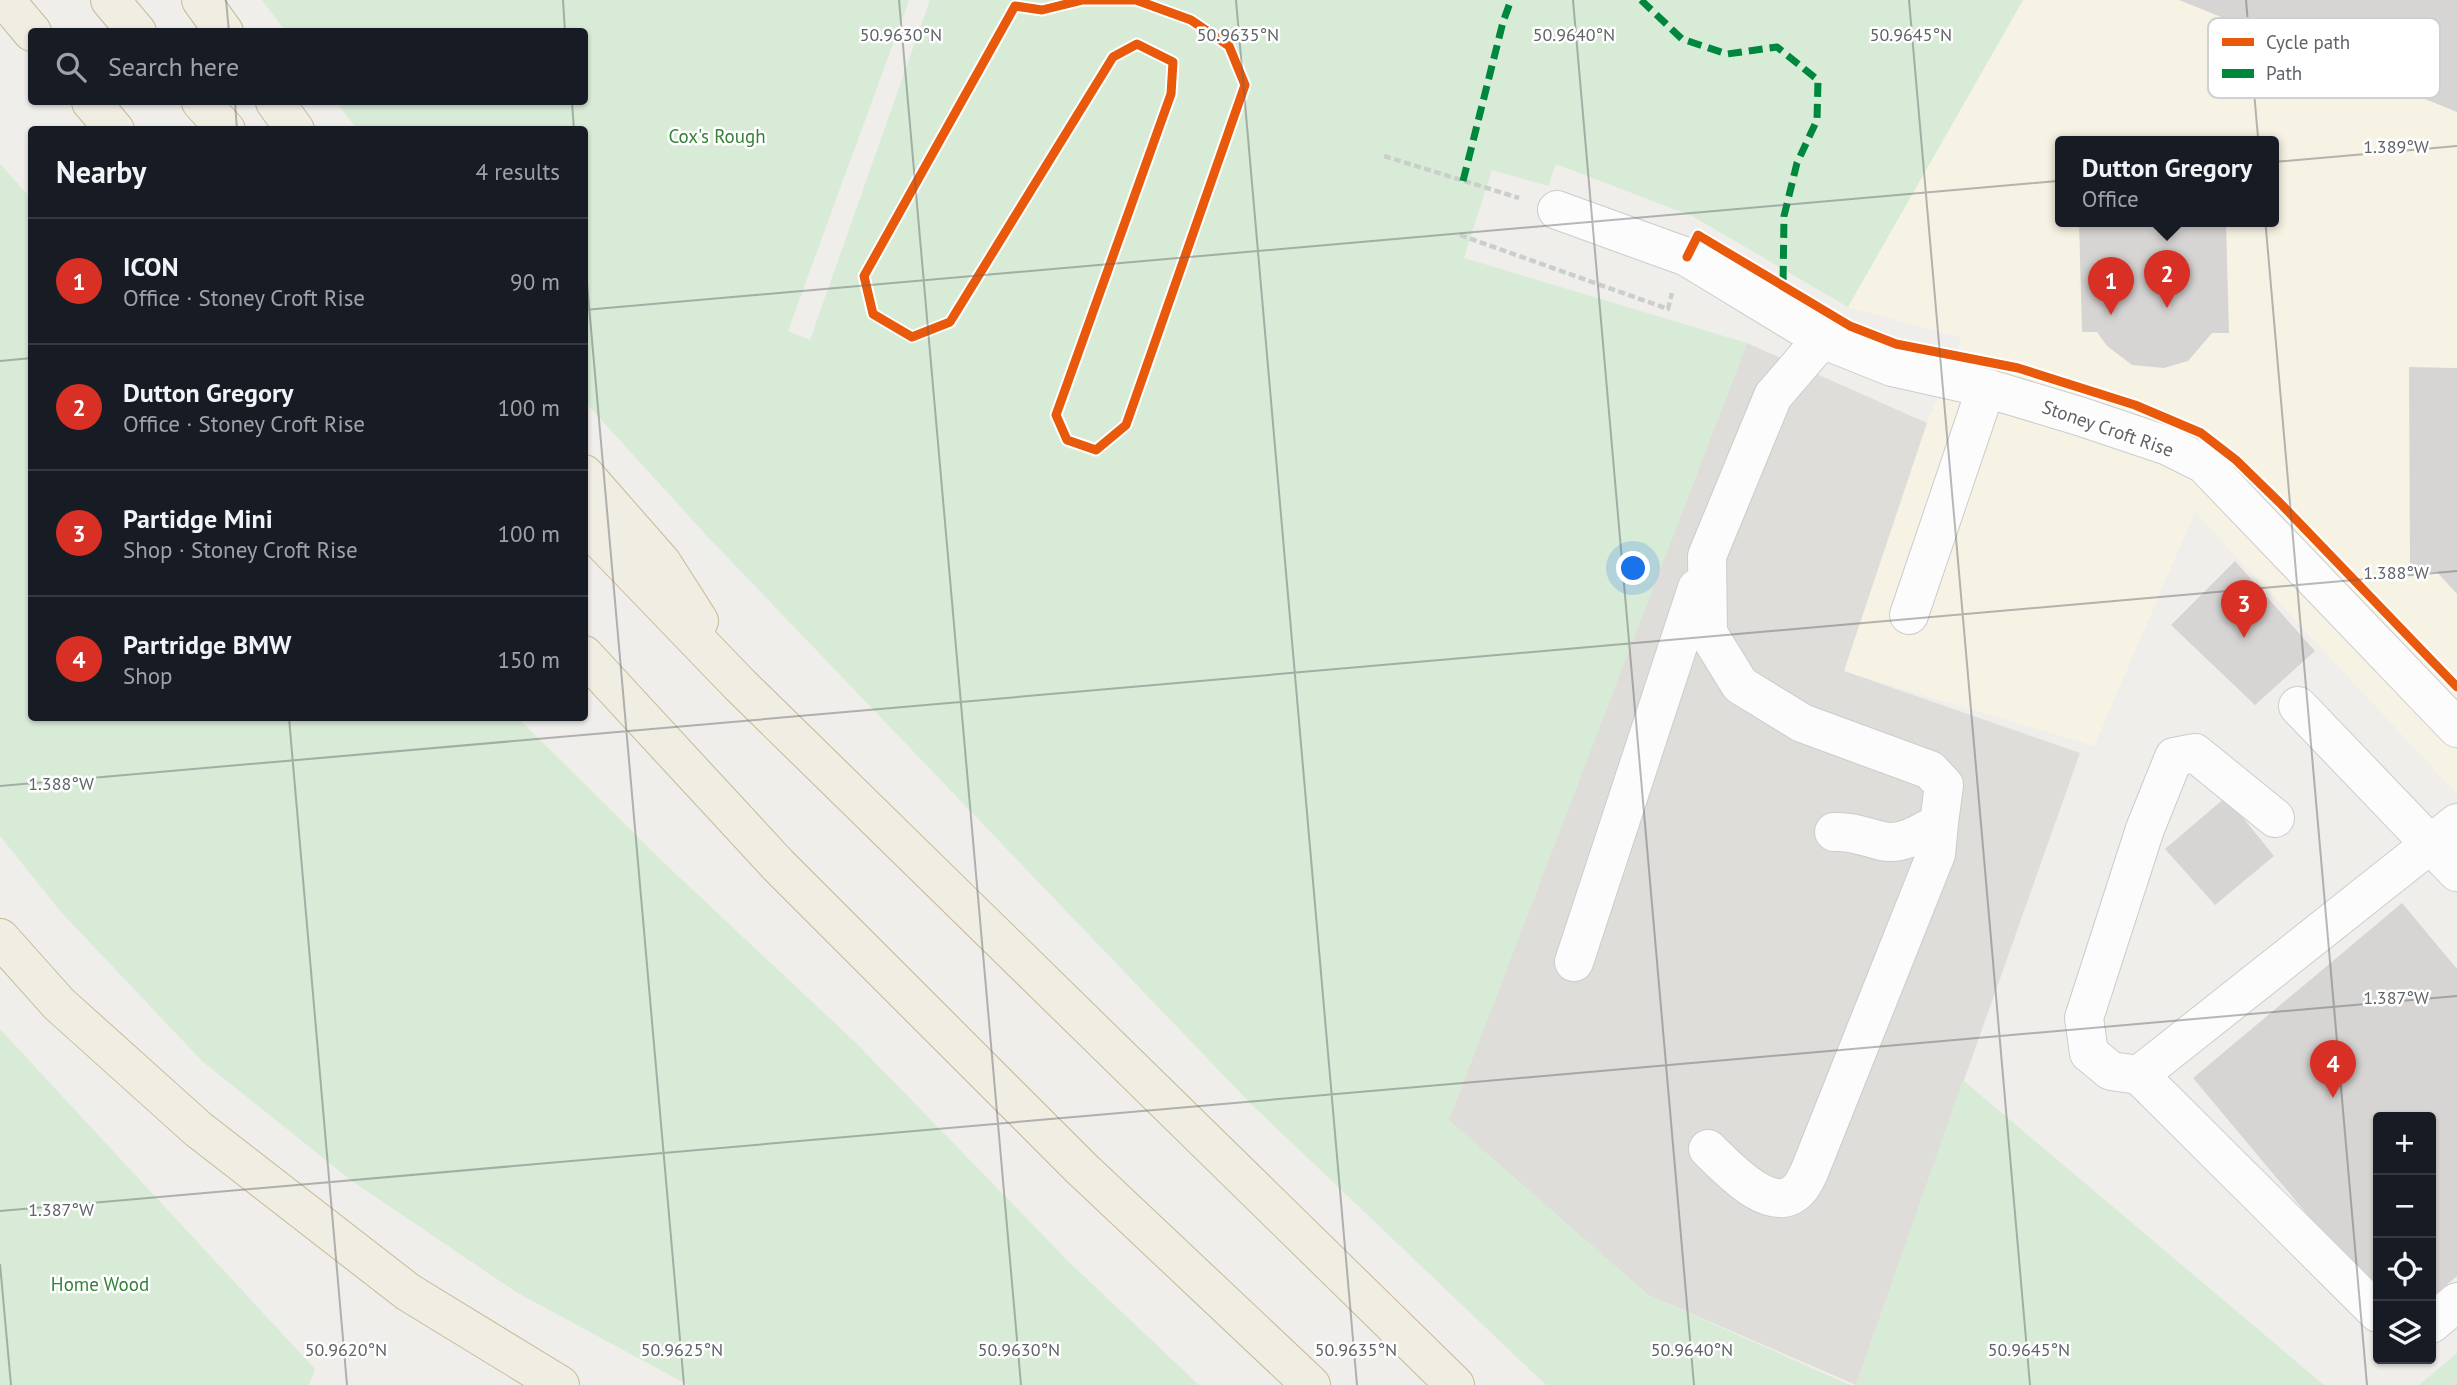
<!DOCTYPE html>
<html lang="en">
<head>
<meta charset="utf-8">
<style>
  :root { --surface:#171b24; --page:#20242c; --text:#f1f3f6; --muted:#9ea1a6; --line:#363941; --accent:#d93025 }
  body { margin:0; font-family:"PT Sans",sans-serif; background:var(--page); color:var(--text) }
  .controls { position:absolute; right:21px; bottom:21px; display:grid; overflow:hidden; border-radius:7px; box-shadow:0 2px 5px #0004 }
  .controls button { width:63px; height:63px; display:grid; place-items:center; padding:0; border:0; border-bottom:2px solid var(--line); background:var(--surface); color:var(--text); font:35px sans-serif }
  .you { position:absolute; left:1634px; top:569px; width:24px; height:24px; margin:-18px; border:5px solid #fff; border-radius:50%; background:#1a73e8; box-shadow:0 0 0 10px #1a73e833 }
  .badge { display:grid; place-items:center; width:46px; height:46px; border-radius:50%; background:var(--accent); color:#fff; font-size:23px; font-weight:700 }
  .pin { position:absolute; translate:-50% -58px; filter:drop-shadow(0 2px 4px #0008) }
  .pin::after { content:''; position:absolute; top:37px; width:24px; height:21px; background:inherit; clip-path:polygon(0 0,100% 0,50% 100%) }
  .popup { position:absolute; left:2055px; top:136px; width:224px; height:91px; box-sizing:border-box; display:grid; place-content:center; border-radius:7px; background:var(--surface); filter:drop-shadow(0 2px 5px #0005); font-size:23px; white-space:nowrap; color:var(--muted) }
  .popup b { font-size:26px; color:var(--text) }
  .popup::after { content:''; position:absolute; left:50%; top:100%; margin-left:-14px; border:14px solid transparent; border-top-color:var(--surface) }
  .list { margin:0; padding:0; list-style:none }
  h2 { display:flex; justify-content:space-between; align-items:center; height:91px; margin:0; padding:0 28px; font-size:30px }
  h2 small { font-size:23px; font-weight:400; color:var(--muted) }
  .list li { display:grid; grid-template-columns:46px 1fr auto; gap:21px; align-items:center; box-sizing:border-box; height:126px; padding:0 28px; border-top:2px solid var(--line) }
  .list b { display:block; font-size:26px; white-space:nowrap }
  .list p { margin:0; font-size:23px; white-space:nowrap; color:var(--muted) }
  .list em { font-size:23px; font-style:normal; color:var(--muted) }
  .icon { flex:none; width:38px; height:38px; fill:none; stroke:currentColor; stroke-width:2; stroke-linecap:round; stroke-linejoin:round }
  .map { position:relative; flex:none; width:2457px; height:1385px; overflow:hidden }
  .search { position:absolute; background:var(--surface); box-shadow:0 2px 5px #0004; left:28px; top:28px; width:560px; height:77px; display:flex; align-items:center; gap:18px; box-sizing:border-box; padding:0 24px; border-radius:7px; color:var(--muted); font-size:26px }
  .panel { position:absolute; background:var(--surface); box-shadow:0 2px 5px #0004; left:28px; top:126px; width:560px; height:595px; border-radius:7px }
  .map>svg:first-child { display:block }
</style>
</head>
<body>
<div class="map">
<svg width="2457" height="1385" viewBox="0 0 2457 1385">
  <rect width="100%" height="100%" fill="#efeeea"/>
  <path fill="#f7f3e4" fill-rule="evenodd" d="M2023 0H2457V794L2195 512 2094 746 1843 671 1927 423 1962 338 1848 307ZM2060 142H2274V222H2060Z"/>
  <path fill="#dfddda" d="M1747 343 1927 423 1844 671 2080 753 1856 1385 1648 1295 1448 1120Z"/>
  <path fill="#d8ebd6" d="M262 0H909L788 331 810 340 930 0H2023L1848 307 1692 216 1556 164 1548 186 1492 170 1464 258 1747 343 1449 1120 1648 1295 1850 1385H1546L1250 1103 707 536 585 402 584 130 357 129 336 102H584V32L285 31Z
    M0 164 31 198 32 718H518L662 861 856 1043 1069 1262 1199 1385H688L516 1292 352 1181 202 1061 61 912 0 836Z
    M0 1029 315 1369 309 1385H0Z
    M1963 1080 1971 1087 2324 1385H1856Z
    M2457 1353V1385H2419Z"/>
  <path fill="#d6d5d3" d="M2179 0H2457V112Z
    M2079 222H2226L2229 333H2212L2188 361 2164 368 2132 365 2107 346 2097 332H2082Z
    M2409 367 2457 368V594L2437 572 2410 571Z
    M2235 561 2315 651 2255 705 2171 625Z
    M2226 797 2274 856 2215 905 2165 849Z
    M2402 903 2457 969V1276L2431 1298V1117H2378V1299L2193 1078Z"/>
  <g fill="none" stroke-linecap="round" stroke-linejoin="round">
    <g stroke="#cbcccc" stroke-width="40">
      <path id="minor" d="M1557 210 1687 257 1822 339 1892 367 1986 388 2082 417 2168 446 2204 464 2457 728
        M1822 339 1773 396 1707 556 1708 633 1740 685 1802 723 1930 770 1944 785 1939 823
        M1909 615 1986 388
        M2298 706 2457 872
        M2275 818 2195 753 2174 757 2145 829 2084 1018 2089 1053 2111 1071 2139 1075 2378 1313
        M1574 962 1697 588
        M2139 1075 2457 823
        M1708 1149C1727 1167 1773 1219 1799 1189 1804 1184 1807 1176 1810 1170L1936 854 1939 823C1922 832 1902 846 1882 841 1864 837 1853 831 1834 832
        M2431 1324 2457 1302"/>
    </g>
    <g stroke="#c8b996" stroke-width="40">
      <path id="highway" d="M5 0 32 32
        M110 0 137 32
        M201 0 224 32
        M91 102 115 130
        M201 102 226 130
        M275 102 295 130
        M584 474 662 563 699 621
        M584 523 740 685 1455 1385
        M584 655 778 865 1081 1168 1311 1385
        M0 938 59 1004 198 1129 408 1292 560 1385"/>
    </g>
    <path stroke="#cacfcc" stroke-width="4.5" stroke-dasharray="7 3.5" stroke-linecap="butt" d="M1384 156 1519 198
      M1460 235 1668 309 1672 293"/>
    <use href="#minor" stroke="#fdfcfc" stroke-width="38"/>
    <use href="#highway" stroke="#f0ede3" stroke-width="38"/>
    <path stroke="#00873e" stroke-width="7" stroke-dasharray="14 7" stroke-linecap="butt" d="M1641 0 1682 39 1727 54 1777 47 1818 80 1817 120 1797 163 1784 216 1783 286
      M1463 181 1503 22 1511 0"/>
    <g stroke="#fff" stroke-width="13">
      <path id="cycleway" d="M1083 0H1136L1191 20 1229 46 1245 85 1126 425 1096 450 1067 440 1056 415 1171 94 1173 62 1137 44 1113 57 950 322 912 337 873 314 864 276 1015 6 1042 10Z
        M1687 257 1698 235 1850 326 1896 344 2018 368 2135 405 2201 433 2236 460 2280 503 2457 687"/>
    </g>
    <use href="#cycleway" stroke="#e8590c" stroke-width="9"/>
  </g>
  <path fill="none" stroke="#5f6368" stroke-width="2" stroke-opacity="0.45" d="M226 0 229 32M563 0 565 32M899 0 1021 1385M1236 0 1357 1385M1573 0 1694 1385M1909 0 2030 1385M2246 0 2367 1385M235 102 237 130M572 102 574 130M584 249 684 1385M584 310 2457 146M0 361 32 358M289 718 347 1385M0 786 2457 571M0 1211 2457 996M0 1264 11 1385"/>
  <g text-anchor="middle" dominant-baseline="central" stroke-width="5" stroke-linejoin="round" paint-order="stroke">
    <g font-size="19" fill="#348238" stroke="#fff">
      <text x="717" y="136">Cox's Rough</text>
      <text x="100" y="1284">Home Wood</text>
    </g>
    <g font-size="19" fill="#5f6368" stroke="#fff">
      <text transform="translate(2108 428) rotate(19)">Stoney Croft Rise</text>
    </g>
  </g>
  <rect x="2208" y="18" width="232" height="80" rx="10" fill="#fff" stroke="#cfd0d2" stroke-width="2"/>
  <rect x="2222" y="38" width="32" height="8" fill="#e8590c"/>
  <rect x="2222" y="69" width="32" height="9" fill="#00873e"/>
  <g font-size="19" fill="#5f6368">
    <text x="2266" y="49">Cycle path</text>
    <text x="2266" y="80">Path</text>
  </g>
  <g font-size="18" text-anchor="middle" fill="#5f6368" stroke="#fff" stroke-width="5" stroke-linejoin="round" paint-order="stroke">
    <text x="901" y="41">50.9630°N</text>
    <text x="1238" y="41">50.9635°N</text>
    <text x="1574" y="41">50.9640°N</text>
    <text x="1911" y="41">50.9645°N</text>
    <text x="2396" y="153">1.389°W</text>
    <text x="2396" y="579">1.388°W</text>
    <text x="61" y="790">1.388°W</text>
    <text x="2396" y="1004">1.387°W</text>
    <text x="61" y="1216">1.387°W</text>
    <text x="346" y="1356">50.9620°N</text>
    <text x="682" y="1356">50.9625°N</text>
    <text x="1019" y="1356">50.9630°N</text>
    <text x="1356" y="1356">50.9635°N</text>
    <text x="1692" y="1356">50.9640°N</text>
    <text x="2029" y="1356">50.9645°N</text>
  </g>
</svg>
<div class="controls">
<button>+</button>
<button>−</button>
<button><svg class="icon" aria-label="locate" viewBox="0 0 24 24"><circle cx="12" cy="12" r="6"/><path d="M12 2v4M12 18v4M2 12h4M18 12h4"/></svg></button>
<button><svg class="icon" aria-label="layers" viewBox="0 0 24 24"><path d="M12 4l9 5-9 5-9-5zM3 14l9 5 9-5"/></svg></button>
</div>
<div class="you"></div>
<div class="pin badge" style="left:2111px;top:315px">1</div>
<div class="pin badge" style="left:2167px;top:308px">2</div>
<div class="popup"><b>Dutton Gregory</b>Office</div>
<div class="pin badge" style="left:2244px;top:638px">3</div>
<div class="pin badge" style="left:2333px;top:1098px">4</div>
<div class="search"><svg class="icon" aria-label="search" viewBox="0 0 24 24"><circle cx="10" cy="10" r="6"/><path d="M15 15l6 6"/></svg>Search here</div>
<section class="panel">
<h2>Nearby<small>4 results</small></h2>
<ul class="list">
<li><span class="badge">1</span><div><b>ICON</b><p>Office · Stoney Croft Rise</p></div><em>90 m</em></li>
<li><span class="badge">2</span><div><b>Dutton Gregory</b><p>Office · Stoney Croft Rise</p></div><em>100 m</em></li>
<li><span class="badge">3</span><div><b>Partidge Mini</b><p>Shop · Stoney Croft Rise</p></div><em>100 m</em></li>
<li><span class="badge">4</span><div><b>Partridge BMW</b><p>Shop</p></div><em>150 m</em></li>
</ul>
</section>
</div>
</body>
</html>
